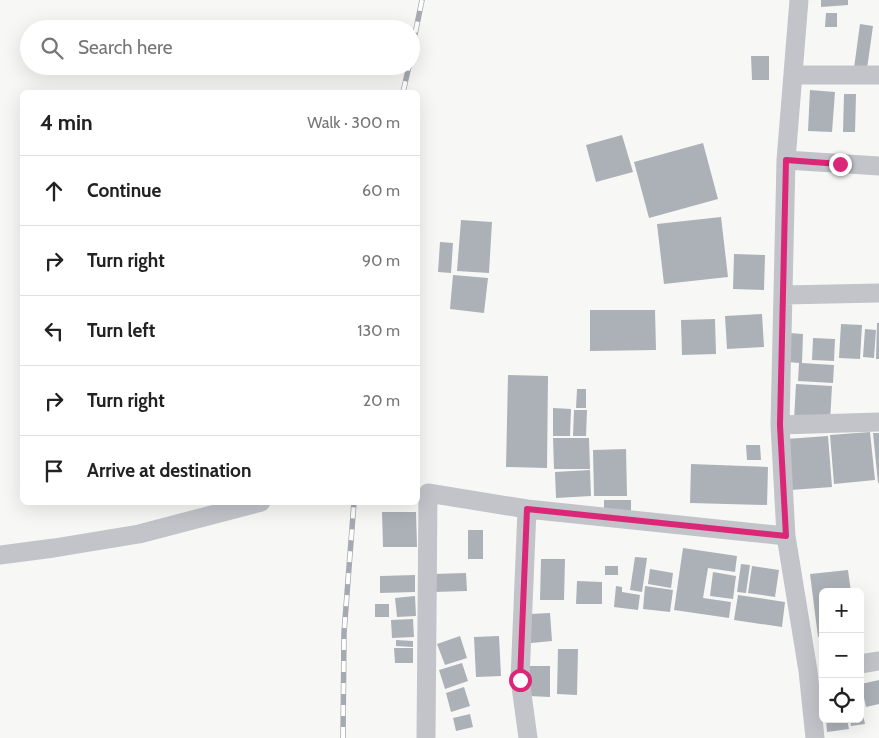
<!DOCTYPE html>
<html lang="en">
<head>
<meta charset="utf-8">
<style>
  :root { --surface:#fff; --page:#f2f2f2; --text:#222; --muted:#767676; --line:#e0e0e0 }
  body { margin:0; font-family:Cabin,sans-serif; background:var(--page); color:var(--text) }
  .controls { position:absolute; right:15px; bottom:15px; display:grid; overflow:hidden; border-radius:8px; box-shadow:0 5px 20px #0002 }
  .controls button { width:45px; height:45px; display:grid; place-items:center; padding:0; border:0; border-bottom:1px solid var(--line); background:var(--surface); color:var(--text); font:25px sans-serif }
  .stop { position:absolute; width:15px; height:15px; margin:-11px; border:4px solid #db2777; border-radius:50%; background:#fff }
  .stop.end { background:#db2777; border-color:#fff; box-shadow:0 1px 5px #0008 }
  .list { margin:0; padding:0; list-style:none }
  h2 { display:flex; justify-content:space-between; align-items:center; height:65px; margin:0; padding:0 20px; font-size:21px }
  h2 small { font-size:16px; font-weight:400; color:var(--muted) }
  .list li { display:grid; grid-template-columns:32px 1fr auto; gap:15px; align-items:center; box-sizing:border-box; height:70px; padding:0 20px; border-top:1px solid var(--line) }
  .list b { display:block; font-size:19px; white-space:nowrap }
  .list em { font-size:16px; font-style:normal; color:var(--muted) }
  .icon { flex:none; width:28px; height:28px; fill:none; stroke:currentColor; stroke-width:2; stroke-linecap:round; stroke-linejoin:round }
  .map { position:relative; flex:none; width:879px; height:738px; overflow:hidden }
  .search { position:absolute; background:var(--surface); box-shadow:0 5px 20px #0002; left:20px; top:20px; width:400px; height:55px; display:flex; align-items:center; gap:12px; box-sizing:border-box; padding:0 18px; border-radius:28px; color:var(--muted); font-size:19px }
  .panel { position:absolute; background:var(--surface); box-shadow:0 5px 20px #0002; left:20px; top:90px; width:400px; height:415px; border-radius:8px }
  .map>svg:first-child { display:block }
</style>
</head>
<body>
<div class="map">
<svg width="879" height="738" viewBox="0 0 879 738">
  <rect width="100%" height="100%" fill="#f7f8f6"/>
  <path fill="#acb0b7" d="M821 0H848V5L821 7Z
    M826 13H837V27H825Z
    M860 24 873 26 867 69 854 68Z
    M751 56H769V80H752Z
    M810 90 835 92 832 132 808 131Z
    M844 94H856L855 132H843Z
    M622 135 633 172 596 182 586 145Z
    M703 143 718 199 649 218 634 162Z
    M721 217 728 277 664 284 657 224Z
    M461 220 492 222 489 273 457 271Z
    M440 242 453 243 451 273 438 272Z
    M734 254 765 255 764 290 733 289Z
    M453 275 488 278 484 313 450 309Z
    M590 310H655L656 350 590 351Z
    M762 314 764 347 727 349 725 316Z
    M715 319 716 354 682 355 681 320Z
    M877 323H879V359H876Z
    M841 324 862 325 860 359 839 358Z
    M865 329 876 330 874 358 863 357Z
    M790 333 803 334 802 363 834 365 833 383 798 381 799 363 788 362Z
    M813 338 835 339 834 361 812 360Z
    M508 375 548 376 547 468 506 467Z
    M796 384 832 386 830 422 794 420Z
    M577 389H586V408H576Z
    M553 408 571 409 570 436H553Z
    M574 410H587L586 436H573Z
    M870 432 875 480 834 484 830 435Z
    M873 433H879V483H878Z
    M828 436 832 487 791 490 786 439Z
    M553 438H589L590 469H554Z
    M746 445H760L761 460H747Z
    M626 449 627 496H594L593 450Z
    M691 464 768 467 767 505 690 503Z
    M590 470 591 496 556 498 555 472Z
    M604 500H631V511L604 512Z
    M382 512H416L417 547H383Z
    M468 530H483V559H468Z
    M683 548 737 556 735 572 708 568 703 598 731 602 729 618 674 610Z
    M635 557 647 558 642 592 630 590Z
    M541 559H565L564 600H540Z
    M741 564 750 565 746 593 737 592Z
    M605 566H618V575H605Z
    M752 566 779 570 775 597 748 593Z
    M650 569 673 573 671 588 648 584Z
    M848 570 851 592H823V636L818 637 810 574Z
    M713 572 736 576 733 599 710 596Z
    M466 573 467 591 434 592 433 574Z
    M415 575V592L380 593V576Z
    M577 581 602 582V604H576Z
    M616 586 622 587V592L640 595 638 610 614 607Z
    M645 586 673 590 670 612 643 609Z
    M738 595 785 602 782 627 734 620Z
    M415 596 416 616 397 617 395 598Z
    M375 604H389V617H375Z
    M550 613 552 641 531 643 529 614Z
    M413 619 414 637 392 638 391 620Z
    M460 636 467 658 445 665 437 644Z
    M499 636 501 676 476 677 474 637Z
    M396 640 413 641V647L396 646Z
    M394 648H413V663H395Z
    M558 649H578L577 695 557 694Z
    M462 663 468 681 445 689 439 670Z
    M529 666H550V697L529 696Z
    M879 680V704L866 707 861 684Z
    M464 687 470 706 451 712 446 693Z
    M823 688V702L820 703 818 689Z
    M860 700 865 724 851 726 850 719H860Z
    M470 714 473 727 456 731 453 718Z
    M826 719H847L849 729 827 732Z"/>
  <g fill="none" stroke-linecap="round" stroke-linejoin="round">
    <path stroke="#c2c4c9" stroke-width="19" d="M793 75H879
      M786 160 879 166
      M784 295 879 293
      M780 425 879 422
      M527 509 520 679 528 738
      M786 536 808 671 815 738
      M0 555 54 548 139 534 261 502
      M860 664 879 661
      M426 738 428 493 527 509 786 536 780 425 786 160 799 0"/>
    <g stroke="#a6a9af" stroke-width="5.5">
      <path id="rail" d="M411 54 422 0
        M403 92 409 66
        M343 738 344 633 354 502"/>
    </g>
    <use href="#rail" stroke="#fff" stroke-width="4" stroke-dasharray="11" stroke-linecap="butt"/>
  </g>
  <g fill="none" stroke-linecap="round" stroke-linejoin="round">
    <path stroke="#db2777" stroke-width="6" d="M520 680 527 509 786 536 780 425 786 160 840 164"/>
  </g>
</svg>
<div class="controls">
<button>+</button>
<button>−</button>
<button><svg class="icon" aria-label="locate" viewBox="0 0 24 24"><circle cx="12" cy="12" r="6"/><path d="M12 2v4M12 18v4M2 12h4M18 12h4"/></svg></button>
</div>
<div class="stop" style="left:520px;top:680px"></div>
<div class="stop end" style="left:840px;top:164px"></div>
<div class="search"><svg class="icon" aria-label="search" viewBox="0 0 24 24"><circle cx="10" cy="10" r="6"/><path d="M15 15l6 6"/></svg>Search here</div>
<section class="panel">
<h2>4 min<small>Walk · 300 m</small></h2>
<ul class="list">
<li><svg class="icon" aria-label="ahead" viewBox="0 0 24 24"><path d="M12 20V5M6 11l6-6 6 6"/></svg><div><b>Continue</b></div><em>60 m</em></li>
<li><svg class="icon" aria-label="right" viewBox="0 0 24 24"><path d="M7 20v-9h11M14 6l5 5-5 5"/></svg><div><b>Turn right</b></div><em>90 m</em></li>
<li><svg class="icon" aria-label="left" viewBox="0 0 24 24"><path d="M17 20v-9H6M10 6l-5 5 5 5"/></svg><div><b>Turn left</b></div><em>130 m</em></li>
<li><svg class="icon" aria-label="right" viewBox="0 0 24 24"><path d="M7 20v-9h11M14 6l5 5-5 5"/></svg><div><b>Turn right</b></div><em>20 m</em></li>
<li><svg class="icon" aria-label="arrive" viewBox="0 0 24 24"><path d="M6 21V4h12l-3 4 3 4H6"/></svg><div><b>Arrive at destination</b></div></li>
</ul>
</section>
</div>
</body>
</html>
